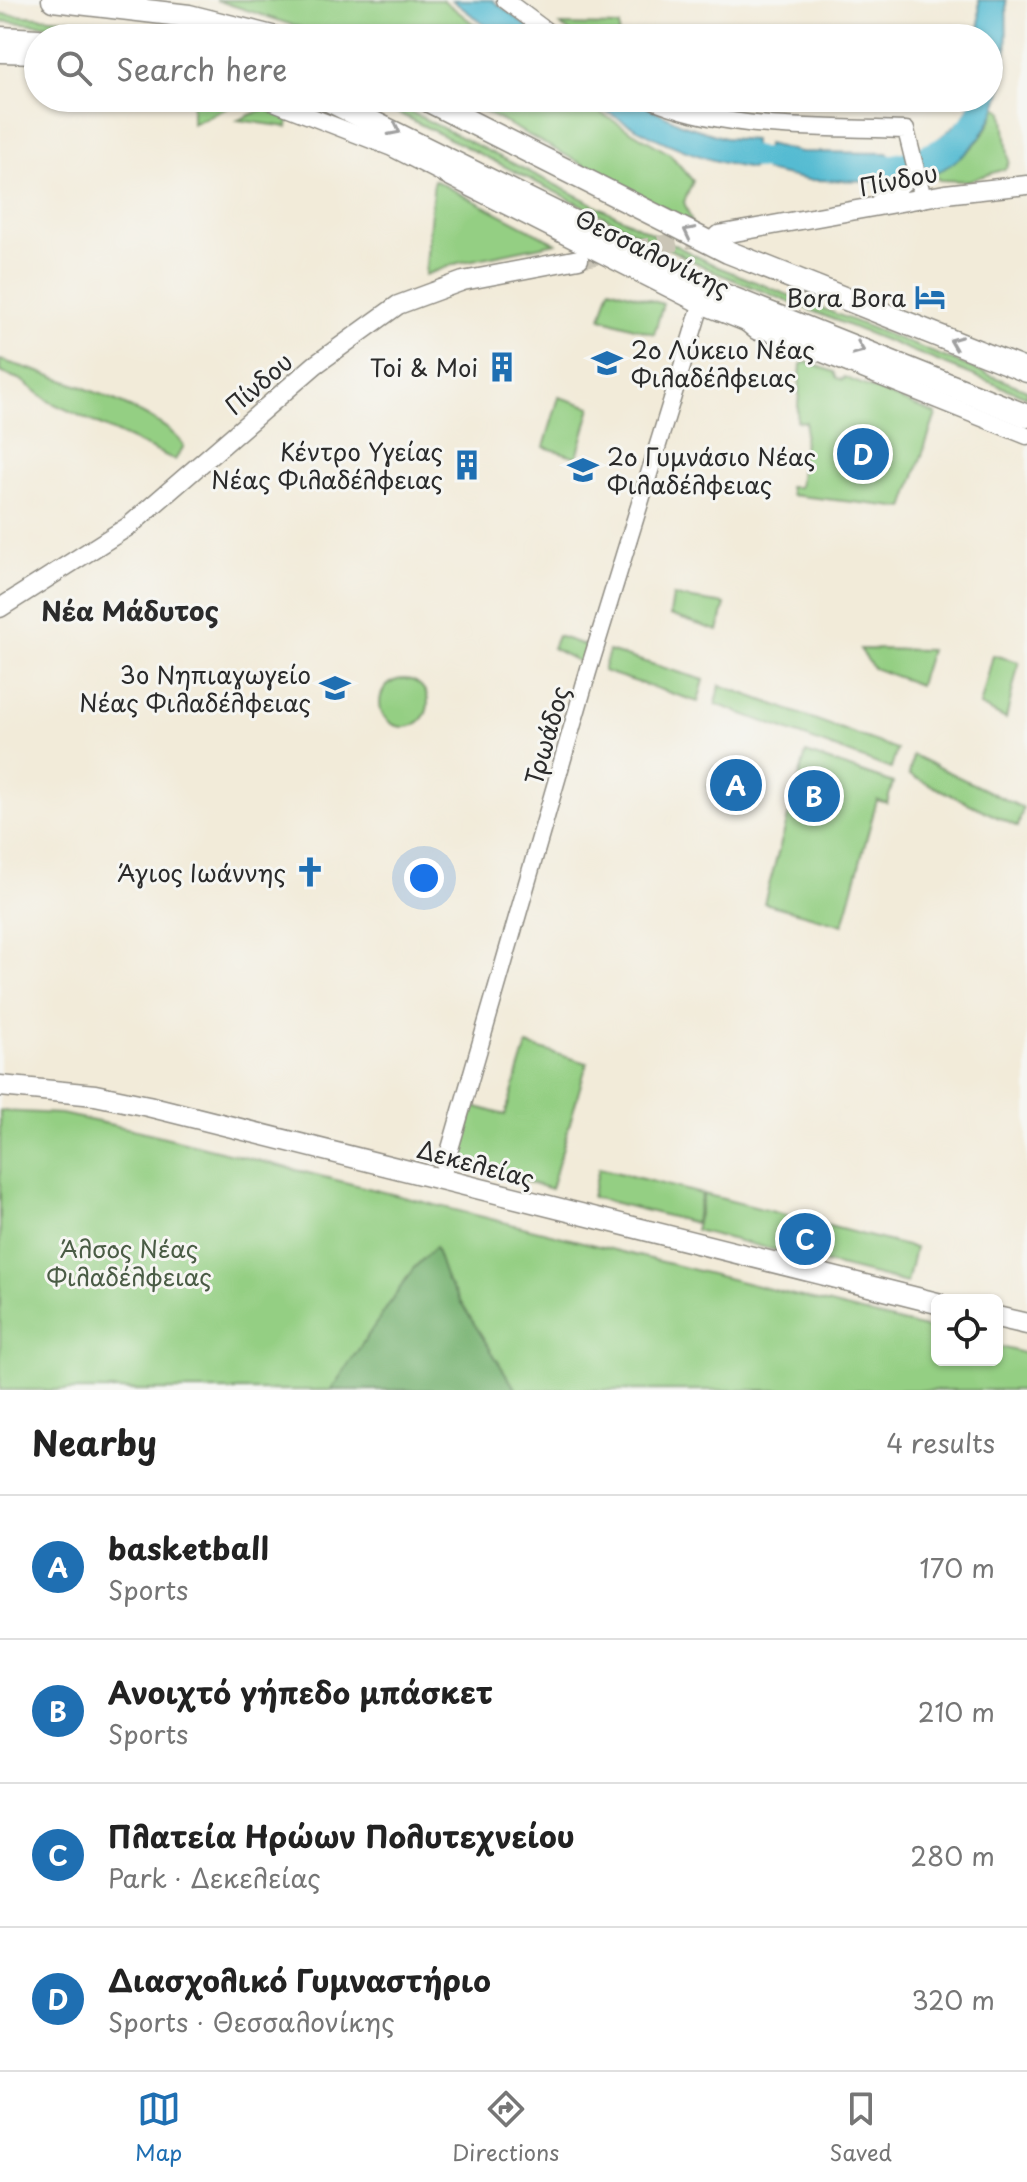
<!DOCTYPE html>
<html lang="en">
<head>
<meta charset="utf-8">
<style>
  :root { --surface:#fff; --page:#f2f2f2; --text:#222; --muted:#767676; --line:#e0e0e0; --accent:#1f6fb2 }
  body { margin:0; font-family:"Playpen Sans",sans-serif; background:var(--page); color:var(--text) }
  .controls { position:absolute; right:24px; bottom:24px; display:grid; overflow:hidden; border-radius:12px; box-shadow:0 2px 6px #0004 }
  .controls button { width:72px; height:72px; display:grid; place-items:center; padding:0; border:0; border-bottom:2px solid var(--line); background:var(--surface); color:var(--text); font:40px sans-serif }
  .you { position:absolute; left:424px; top:878px; width:28px; height:28px; margin:-20px; border:6px solid #fff; border-radius:50%; background:#1a73e8; box-shadow:0 0 0 12px #1a73e833 }
  .badge { display:grid; place-items:center; width:52px; height:52px; border-radius:50%; background:var(--accent); color:#fff; font-size:26px; font-weight:700 }
  .pin { position:absolute; translate:-50% -50%; border:4px solid #fff; box-shadow:0 2px 8px #0006 }
  .list { margin:0; padding:0; list-style:none }
  h2 { display:flex; justify-content:space-between; align-items:center; height:104px; margin:0; padding:0 32px; font-size:34px }
  h2 small { font-size:26px; font-weight:400; color:var(--muted) }
  .list li { display:grid; grid-template-columns:52px 1fr auto; gap:24px; align-items:center; box-sizing:border-box; height:144px; padding:0 32px; border-top:2px solid var(--line) }
  .list b { display:block; font-size:30px; white-space:nowrap }
  .list p { margin:0; font-size:26px; white-space:nowrap; color:var(--muted) }
  .list em { font-size:26px; font-style:normal; color:var(--muted) }
  .icon { flex:none; width:44px; height:44px; fill:none; stroke:currentColor; stroke-width:2; stroke-linecap:round; stroke-linejoin:round }
  .map { position:relative; flex:none; width:1027px; height:1390px; overflow:hidden }
  .search { position:absolute; background:var(--surface); box-shadow:0 2px 6px #0004; left:24px; right:24px; top:24px; height:88px; display:flex; align-items:center; gap:20px; box-sizing:border-box; padding:0 28px; border-radius:44px; color:var(--muted); font-size:30px }
  .sheet { height:680px; background:var(--surface) }
  nav { display:flex; justify-content:space-around; align-items:center; box-sizing:border-box; height:112px; border-top:2px solid var(--line); background:var(--surface); font-size:22px; color:var(--muted) }
  nav a { display:grid; justify-items:center; gap:4px }
  nav .on { color:var(--accent) }
  .map>svg:first-child { display:block }
</style>
</head>
<body>
<div class="map">
<svg width="1027" height="1390" viewBox="0 0 1027 1390">
  <rect width="100%" height="100%" fill="#f6f6f2"/>
  <filter id="ink" filterUnits="userSpaceOnUse"><feTurbulence type="fractalNoise" baseFrequency=".0125" numOctaves="2"/><feDisplacementMap in="SourceGraphic" scale="16" xChannelSelector="R" yChannelSelector="G"/><feConvolveMatrix kernelMatrix="1 2 1 2 8 2 1 2 1" color-interpolation-filters="sRGB"/></filter>
  <filter id="wash" filterUnits="userSpaceOnUse"><feTurbulence type="fractalNoise" baseFrequency=".006" numOctaves="4" result="noise"/><feDisplacementMap in="SourceGraphic" scale="32" xChannelSelector="R" yChannelSelector="G"/><feGaussianBlur stdDeviation="1.8" result="paint"/><feColorMatrix in="noise" values="0 0 0 0 0 0 0 0 0 0 0 0 0 0 0 0 0 1.4 0 .05"/><feComposite in="paint" operator="in"/></filter>
  <g filter="url(#wash)">
    <rect width="100%" height="100%" fill="#f2ebd9"/>
    <path fill="#94cf83" stroke="#607d57" stroke-width="2" d="M216 0H443L492 38H332Z
      M0 14 117 23 205 38 0 21Z
      M560 25 619 26V38H579Z
      M192 98H229L238 103 192 124Z
      M368 98H383L718 267 1027 390V397L717 273Z
      M459 98H575L670 154 693 181 684 202 692 223Z
      M996 107 1003 111 1009 162 1005 169 967 181 939 180 934 174C963 158 987 140 996 107Z
      M264 109 289 117 288 127 238 120Z
      M434 180 556 243 458 263 425 275Z
      M610 288 663 304 654 334 601 318Z
      M0 360C42 372 163 410 184 446L175 460 50 402 21 380 0 372Z
      M807 362 834 372 837 378 843 380 844 377 936 414 904 508 791 495 789 487H799L806 422 797 421 801 364Z
      M559 397 591 407 577 457 544 447Z
      M673 596 725 604 718 631 670 615Z
      M557 636 587 646 583 664 552 648Z
      M860 649 930 650 919 685 873 668Z
      M609 651 704 680 698 702 603 671Z
      M993 655 1019 662 1006 719 980 706Z
      M380 703a24 24 0 1 1 48 0a24 24 0 1 1-48 0Z
      M720 685 897 749 891 769 716 704Z
      M806 753 893 783 887 803 877 800 843 925 764 903Z
      M913 755 1023 808 1018 827 909 775Z
      M714 767 764 781 757 803 708 788Z
      M527 1045 587 1063 551 1189 460 1162 474 1106 505 1115Z
      M0 1111 61 1114 141 1131 937 1331V1360H997V1346L1027 1354V1390H0Z
      M599 1168 702 1194 695 1223 592 1197Z
      M704 1194 915 1248 907 1283 695 1230Z"/>
    <path fill="#77b271" stroke="#516e4e" stroke-width="2" d="M435 1247 446 1279 516 1390H331L413 1269Z"/>
    <path fill="#54bbd2" stroke="#40737e" stroke-width="2" d="M452 0H492L543 38H502Z
      M979 0H1006C1009 75 1006 141 930 176L931 145 962 120 974 98H989V38H980Z
      M584 98H631L681 124 725 138 753 140 752 169C690 159 637 131 584 98Z
      M767 144 800 152 888 153 891 181 808 180 765 171Z"/>
    <g fill="none" stroke-linecap="round" stroke-linejoin="round">
      <path stroke="#54bbd2" stroke-width="22" d="M724 151 796 165
        M862 168C909 167 971 149 983 98"/>
    </g>
  </g>
  <g filter="url(#ink)">
    <g fill="none" stroke-linecap="round" stroke-linejoin="round">
      <path stroke="#cac5b6" stroke-width="18" stroke-dasharray="18 9" stroke-linecap="butt" d="M579 259 704 237"/>
      <g stroke="#8e8b82" stroke-width="19">
        <path id="tertiary" d="M505 0 556 38
          M0 54 38 55
          M263 98 392 148 701 305 1027 436
          M648 98C729 133 820 126 906 130L923 198
          M441 1180 588 672 701 305"/>
      </g>
      <g stroke="#8e8b82" stroke-width="21">
        <path id="secondary" d="M878 204 909 177
          M718 235 945 194 1027 185
          M0 608 129 526 315 365 398 305 463 281 579 259"/>
      </g>
      <g stroke="#8e8b82" stroke-width="23">
        <path id="primary" d="M0 1086 95 1095 148 1106 937 1303
          M997 1317 1027 1324"/>
      </g>
      <g stroke="#8e8b82" stroke-width="25">
        <path id="motorway" d="M53 0 189 16 276 38
          M0 38 38 40
          M324 98 709 289 1027 416
          M423 98 728 252 1027 371
          M725 302 758 329"/>
      </g>
      <use href="#tertiary" stroke="#fff" stroke-width="16"/>
      <use href="#secondary" stroke="#fff" stroke-width="18"/>
      <use href="#primary" stroke="#fff" stroke-width="20"/>
      <use href="#motorway" stroke="#fff" stroke-width="22"/>
    </g>
    <defs><path id="oneway-chevron" d="M-2-3.5L2.5 0L-2 3.5" fill="none" stroke-width="1.6" stroke-linecap="round" stroke-linejoin="round" transform="scale(2)"/></defs>
    <g stroke="#a0a0a0">
      <use href="#oneway-chevron" transform="translate(395 130) rotate(27)"/>
      <use href="#oneway-chevron" transform="translate(689 232) rotate(-153)"/>
      <use href="#oneway-chevron" transform="translate(955 342) rotate(-158)"/>
      <use href="#oneway-chevron" transform="translate(859 349) rotate(22)"/>
    </g>
  </g>
  <defs>
    <g id="hotel-bare" transform="scale(2.4)"><path d="M-6-4.5h1.5V1H6V5H4.5V3h-9V5H-6ZM-4 0a1.8 1.8 0 1 1 3.6 0ZM.5 0V-2.5h3Q6-2.5 6 0Z" fill="#1f6fb2" stroke="#f6f6f2" stroke-width="2.5" paint-order="stroke"/></g>
    <g id="school-bare" transform="scale(2.4)"><path d="M0-5L7-2L0 1L-7-2ZM-4 1L0 2.5L4 1V4Q0 6-4 4Z" fill="#1f6fb2" stroke="#f6f6f2" stroke-width="2.5" paint-order="stroke"/></g>
    <g id="building-bare" transform="scale(2.4)"><path d="M-4-6H4V6H1V3H-1V6H-4ZM-2.5-4.3h1.7v1.8h-1.7ZM.8-4.3h1.7v1.8H.8ZM-2.5-1h1.7V.8h-1.7ZM.8-1h1.7V.8H.8Z" fill="#1f6fb2" stroke="#f6f6f2" stroke-width="2.5" paint-order="stroke"/></g>
    <g id="church-bare" transform="scale(2.4)"><path d="M-1.2-6h2.4v3.5h3.3v2.4h-3.3V6h-2.4V-.1h-3.3v-2.4h3.3Z" fill="#1f6fb2" stroke="#f6f6f2" stroke-width="2.5" paint-order="stroke"/></g>
  </defs>
  <g fill-rule="evenodd">
    <use href="#hotel-bare" x="930" y="297"/>
    <use href="#school-bare" x="607" y="363"/>
    <use href="#building-bare" x="502" y="367"/>
    <use href="#building-bare" x="467" y="465"/>
    <use href="#school-bare" x="583" y="470"/>
    <use href="#school-bare" x="335" y="688"/>
    <use href="#church-bare" x="310" y="872"/>
  </g>
  <g text-anchor="middle" dominant-baseline="central" stroke-width="6" stroke-linejoin="round" paint-order="stroke">
    <g font-size="24" fill="#2b2b2b" stroke="#f6f6f2">
      <text transform="translate(898 179) rotate(-11)">Πίνδου</text>
      <text transform="translate(653 252) rotate(26)">Θεσσαλονίκης</text>
      <text transform="translate(258 383) rotate(-41)">Πίνδου</text>
      <text transform="translate(546 735) rotate(-74)">Τρωάδος</text>
      <text transform="translate(476 1163) rotate(15)">Δεκελείας</text>
    </g>
    <g font-size="24" fill="#2b2b2b" stroke="#f6f6f2" text-anchor="end">
      <text x="906" y="297">Bora Bora</text>
      <text x="631" y="349" text-anchor="start">2ο Λύκειο Νέας<tspan x="631" dy="28">Φιλαδέλφειας</tspan></text>
      <text x="478" y="367">Toi &amp; Moi</text>
      <text x="443" y="451">Κέντρο Υγείας<tspan x="443" dy="28">Νέας Φιλαδέλφειας</tspan></text>
      <text x="607" y="456" text-anchor="start">2ο Γυμνάσιο Νέας<tspan x="607" dy="28">Φιλαδέλφειας</tspan></text>
      <text x="311" y="674">3ο Νηπιαγωγείο<tspan x="311" dy="28">Νέας Φιλαδέλφειας</tspan></text>
      <text x="286" y="872">Άγιος Ιωάννης</text>
    </g>
    <g font-size="24" fill="#4a5c45" stroke="#f6f6f2">
      <text x="129" y="1248">Άλσος Νέας<tspan x="129" dy="28">Φιλαδέλφειας</tspan></text>
    </g>
    <g font-size="26" font-weight="bold" fill="#2b2b2b" stroke="#f6f6f2">
      <text x="130" y="610">Νέα Μάδυτος</text>
    </g>
  </g>
</svg>
<div class="controls">
<button><svg class="icon" aria-label="locate" viewBox="0 0 24 24"><circle cx="12" cy="12" r="6"/><path d="M12 2v4M12 18v4M2 12h4M18 12h4"/></svg></button>
</div>
<div class="you"></div>
<div class="pin badge" style="left:736px;top:785px">A</div>
<div class="pin badge" style="left:814px;top:796px">B</div>
<div class="pin badge" style="left:805px;top:1239px">C</div>
<div class="pin badge" style="left:863px;top:454px">D</div>
<div class="search"><svg class="icon" aria-label="search" viewBox="0 0 24 24"><circle cx="10" cy="10" r="6"/><path d="M15 15l6 6"/></svg>Search here</div>
</div>
<section class="sheet">
<h2>Nearby<small>4 results</small></h2>
<ul class="list">
<li><span class="badge">A</span><div><b>basketball</b><p>Sports</p></div><em>170 m</em></li>
<li><span class="badge">B</span><div><b>Ανοιχτό γήπεδο μπάσκετ</b><p>Sports</p></div><em>210 m</em></li>
<li><span class="badge">C</span><div><b>Πλατεία Ηρώων Πολυτεχνείου</b><p>Park · Δεκελείας</p></div><em>280 m</em></li>
<li><span class="badge">D</span><div><b>Διασχολικό Γυμναστήριο</b><p>Sports · Θεσσαλονίκης</p></div><em>320 m</em></li>
</ul>
</section>
<nav>
<a class="on"><svg class="icon" aria-label="map" viewBox="0 0 24 24"><path d="M3 6l6-2 6 2 6-2v14l-6 2-6-2-6 2zM9 4v14M15 6v14"/></svg>Map</a>
<a><svg class="icon" aria-label="directions" viewBox="0 0 24 24"><path d="M12 3l9 9-9 9-9-9zM9 14v-3h6M13 9l2 2-2 2"/></svg>Directions</a>
<a><svg class="icon" aria-label="saved" viewBox="0 0 24 24"><path d="M7 4h10v16l-5-4-5 4z"/></svg>Saved</a>
</nav>
</body>
</html>
